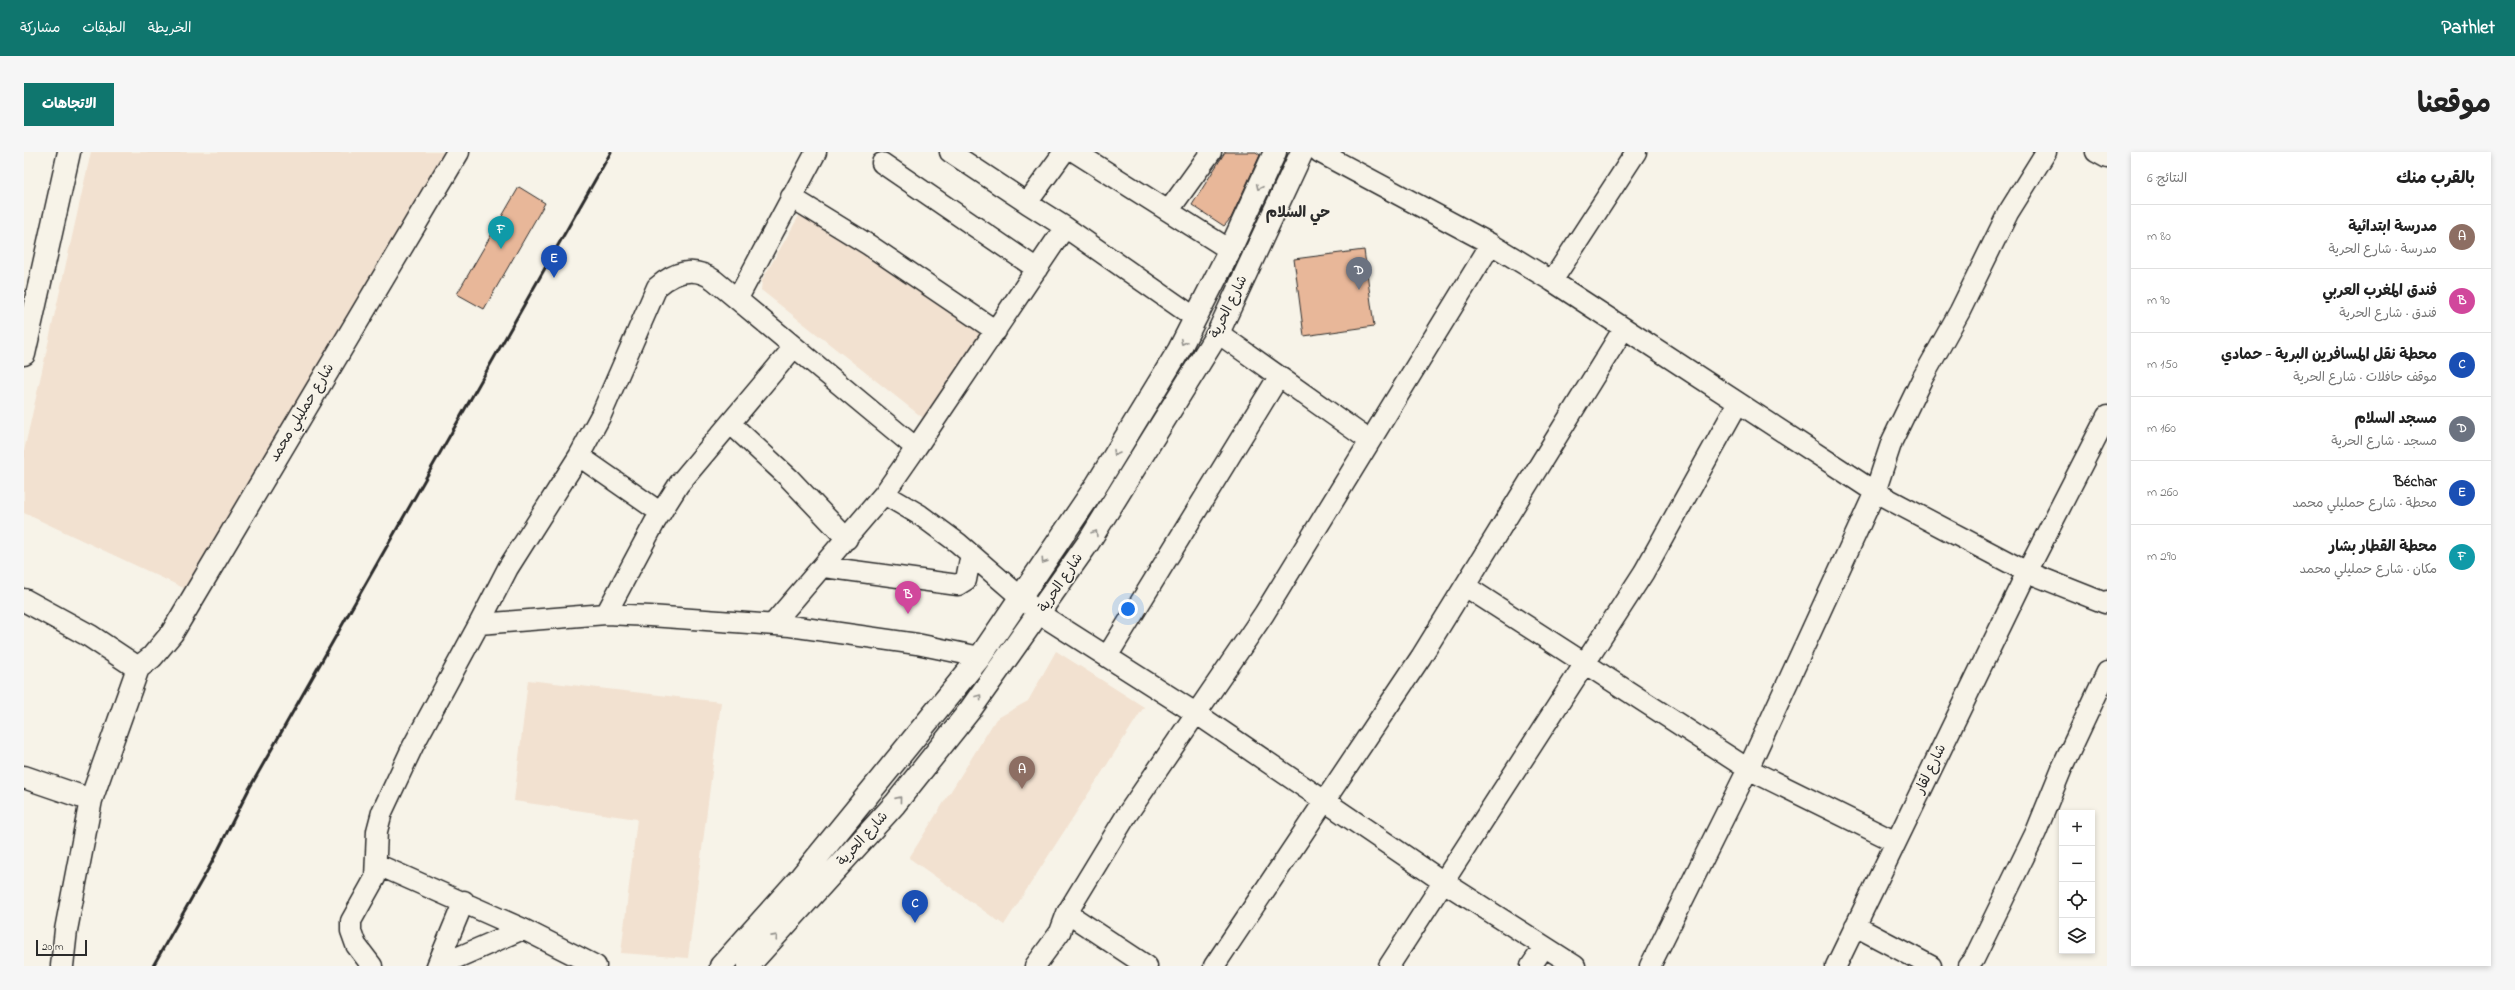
<!DOCTYPE html>
<html lang="ar">
<head>
<meta charset="utf-8">
<style>
  :root { --surface:#fff; --page:#f6f6f6; --text:#222; --muted:#767676; --line:#e0e0e0; --accent:#0f766e }
  body { margin:0; font-family:"Indie Flower","Playpen Sans Arabic",sans-serif; background:var(--page); color:var(--text); direction:rtl }
  .controls { position:absolute; right:12px; bottom:12px; display:grid; overflow:hidden; border-radius:0px; box-shadow:0 2px 6px #0003 }
  .controls button { width:36px; height:36px; display:grid; place-items:center; padding:0; border:0; border-bottom:1px solid var(--line); background:var(--surface); color:var(--text); font:20px sans-serif }
  .scale { position:absolute; left:12px; bottom:10px; width:51px; box-sizing:border-box; padding-left:4px; border:2px solid #2b2b2b; border-top:0; font-size:11px; line-height:14px; white-space:nowrap; color:#2b2b2b; -webkit-text-stroke:3px #f7f3e8; paint-order:stroke }
  .you { position:absolute; left:1104px; top:457px; width:14px; height:14px; margin:-10px; border:3px solid #fff; border-radius:50%; background:#1a73e8; box-shadow:0 0 0 6px #1a73e833 }
  .badge { display:grid; place-items:center; width:26px; height:26px; border-radius:50%; background:var(--accent); color:#fff; font-size:13px; font-weight:700 }
  .pin { position:absolute; translate:-50% -33px; filter:drop-shadow(0 1px 2px #0008) }
  .pin::after { content:''; position:absolute; top:21px; width:14px; height:12px; background:inherit; clip-path:polygon(0 0,100% 0,50% 100%) }
  .list { margin:0; padding:0; list-style:none }
  h2 { display:flex; justify-content:space-between; align-items:center; height:52px; margin:0; padding:0 16px; font-size:17px }
  h2 small { font-size:13px; font-weight:400; color:var(--muted) }
  .list li { display:grid; grid-template-columns:26px 1fr auto; gap:12px; align-items:center; box-sizing:border-box; height:64px; padding:0 16px; border-top:1px solid var(--line) }
  .list b { display:block; font-size:15px; white-space:nowrap }
  .list p { margin:0; font-size:13px; white-space:nowrap; color:var(--muted) }
  .list em { font-size:13px; font-style:normal; color:var(--muted) }
  .icon { flex:none; width:22px; height:22px; fill:none; stroke:currentColor; stroke-width:2; stroke-linecap:round; stroke-linejoin:round }
  .map { position:relative; flex:none; width:2083px; height:814px; overflow:hidden; direction:ltr; border-radius:0px }
  header { display:flex; align-items:center; gap:24px; box-sizing:border-box; height:56px; padding:0 20px; background:var(--accent); color:#fff }
  header strong { font-size:19px }
  nav { display:flex; gap:22px; margin-inline-start:auto; font-size:14px }
  .intro { display:flex; align-items:center; justify-content:space-between; box-sizing:border-box; height:96px; padding:0 24px }
  h1 { margin:0; font-size:28px }
  .button { padding:10px 18px; border-radius:0px; background:var(--accent); color:#fff; font-size:14px; font-weight:700 }
  main { display:flex; gap:24px; padding:0 24px }
  aside { flex:1; background:var(--surface); border-radius:0px; box-shadow:0 2px 6px #0003 }
  .map>svg:first-child { display:block }
</style>
</head>
<body>
<header>
<strong>Pathlet</strong>
<nav><a>الخريطة</a><a>الطبقات</a><a>مشاركة</a></nav>
</header>
<div class="intro"><h1>موقعنا</h1><a class="button">الاتجاهات</a></div>
<main>
<aside>
<h2>بالقرب منك<small>النتائج: 6</small></h2>
<ul class="list">
<li><span class="badge" style="background:#8d6e63">A</span><div><b>مدرسة ابتدائية</b><p>مدرسة · شارع الحرية</p></div><em>80 m</em></li>
<li><span class="badge" style="background:#d1479c">B</span><div><b>فندق المغرب العربي</b><p>فندق · شارع الحرية</p></div><em>90 m</em></li>
<li><span class="badge" style="background:#1a4fb4">C</span><div><b>محطة نقل المسافرين البرية - حمادي</b><p>موقف حافلات · شارع الحرية</p></div><em>150 m</em></li>
<li><span class="badge" style="background:#6b7280">D</span><div><b>مسجد السلام</b><p>مسجد · شارع الحرية</p></div><em>160 m</em></li>
<li><span class="badge" style="background:#1a4fb4">E</span><div><b>Béchar</b><p>محطة · شارع حمليلي محمد</p></div><em>260 m</em></li>
<li><span class="badge" style="background:#0f9aa8">F</span><div><b>محطة القطار بشار</b><p>مكان · شارع حمليلي محمد</p></div><em>290 m</em></li>
</ul>
</aside>
<div class="map">
<svg width="2083" height="814" viewBox="0 0 2083 814">
  <rect width="100%" height="100%" fill="#f7f3e8"/>
  <filter id="ink" filterUnits="userSpaceOnUse"><feTurbulence type="fractalNoise" baseFrequency=".025" numOctaves="2"/><feDisplacementMap in="SourceGraphic" scale="8" xChannelSelector="R" yChannelSelector="G"/><feConvolveMatrix kernelMatrix="1 2 1 2 8 2 1 2 1" color-interpolation-filters="sRGB"/></filter>
  <g filter="url(#ink)">
    <path fill="#f2e1d0" d="M67 0H421L166 439 0 361V299Z
      M783 50 793 52 978 170 908 273 737 138 738 128Z
      M1032 499 1120 555 980 773 885 706 972 567 1004 549Z
      M504 528 697 550 664 806 597 801 613 667 490 649Z"/>
    <path fill="#e8b799" stroke="#2b2b2b" d="M1201 0H1232L1236 3 1207 66 1200 74 1168 53Z
      M495 35 521 51 460 157 433 142Z
      M1340 98 1350 174 1280 184 1270 107Z"/>
    <g fill="none" stroke-linecap="round" stroke-linejoin="round">
      <g stroke="#2b2b2b" stroke-width="23">
        <path id="street" d="M926 0 1003 51
          M1040 0 1003 51 1041 75
          M1051 0 1206 98
          M1295 0 1467 92 1528 129 1851 340 1724 617 1626 814
          M2022 0 1984 61 1936 159 1898 227 1868 289 1851 340 2003 420 2083 264
          M2072 0 2083 6
          M858 11 1013 117
          M767 45 845 93 972 179
          M1145 58 1187 0
          M1528 129 1612 0
          M714 146 792 0
          M1194 181 1346 289
          M706 271 765 326 823 387
          M892 296 1041 75 1170 165
          M555 304 637 361
          M800 415 934 433 942 428 947 402
          M1441 434 1724 617 1870 689
          M582 462 631 370 655 332 770 195
          M455 472 484 416 555 304 577 263 633 135C650 120 670 113 690 128L892 296 860 342
          M749 472 860 342 896 363 934 391 1016 462 1173 562 1418 729 1551 814
          M1084 503 1255 224
          M352 712 499 777
          M1043 761 1123 814
          M1831 774 1907 814
          M348 814 332 793 327 779V769L351 726 353 679 358 660 389 594 455 472 582 462 626 464 766 474 893 492 956 505
          M413 814 440 749
          M414 814 499 777 572 814
          M1011 814 1036 780 1043 761 1102 664 1240 462 1467 92
          M1190 814 1397 505 1600 176
          M1365 814 1620 420 1714 251
          M1507 814 1520 795
          M1812 814 2003 420 2081 451 2083 449
          M1944 814 1950 807 2012 680 2038 616 2083 520"/>
      </g>
      <g stroke="#2b2b2b" stroke-width="25">
        <path id="secondary" d="M0 202 45 0
          M0 448 66 484 114 516 67 648 42 778 38 814
          M114 516 128 505 148 481 434 0
          M0 625 67 648
          M697 814 777 725 956 505 1072 334 1155 198 1206 98 1251 0
          M724 814 871 652 946 558 1064 391 1194 181 1278 0"/>
      </g>
      <use href="#street" stroke="#f7f3e8" stroke-width="20"/>
      <use href="#secondary" stroke="#f7f3e8" stroke-width="22"/>
      <path stroke="#2b2b2b" stroke-width="3" d="M129 814 187 712 225 637 587 0"/>
    </g>
    <defs><path id="oneway-chevron" d="M-2-3.5L2.5 0L-2 3.5" fill="none" stroke-width="1.6" stroke-linecap="round" stroke-linejoin="round"/></defs>
    <g stroke="#918f8a">
      <use href="#oneway-chevron" transform="translate(1235 35) rotate(115)"/>
      <use href="#oneway-chevron" transform="translate(1159 190) rotate(116)"/>
      <use href="#oneway-chevron" transform="translate(1092 301) rotate(121)"/>
      <use href="#oneway-chevron" transform="translate(1071 381) rotate(-58)"/>
      <use href="#oneway-chevron" transform="translate(1020 409) rotate(124)"/>
      <use href="#oneway-chevron" transform="translate(955 545) rotate(-54)"/>
      <use href="#oneway-chevron" transform="translate(875 647) rotate(-51)"/>
      <use href="#oneway-chevron" transform="translate(751 785) rotate(-48)"/>
    </g>
  </g>
  <g text-anchor="middle" dominant-baseline="central" stroke-width="3" stroke-linejoin="round" paint-order="stroke">
    <g font-size="14" fill="#2b2b2b" stroke="#f7f3e8">
      <text transform="translate(1205 155) rotate(-64)">شارع الحرية</text>
      <text transform="translate(278 261) rotate(-59)">شارع حمليلي محمد</text>
      <text transform="translate(1037 431) rotate(-56)">شارع الحرية</text>
      <text transform="translate(1907 617) rotate(-64)">شارع لقار</text>
      <text transform="translate(839 687) rotate(-48)">شارع الحرية</text>
    </g>
    <g font-size="15" font-weight="bold" fill="#2b2b2b" stroke="#f7f3e8">
      <text x="1274" y="61">حي السلام</text>
    </g>
  </g>
</svg>
<div class="controls">
<button>+</button>
<button>−</button>
<button><svg class="icon" aria-label="locate" viewBox="0 0 24 24"><circle cx="12" cy="12" r="6"/><path d="M12 2v4M12 18v4M2 12h4M18 12h4"/></svg></button>
<button><svg class="icon" aria-label="layers" viewBox="0 0 24 24"><path d="M12 4l9 5-9 5-9-5zM3 14l9 5 9-5"/></svg></button>
</div>
<div class="scale">20 m</div>
<div class="you"></div>
<div class="pin badge" style="left:998px;top:637px;background:#8d6e63">A</div>
<div class="pin badge" style="left:884px;top:462px;background:#d1479c">B</div>
<div class="pin badge" style="left:891px;top:771px;background:#1a4fb4">C</div>
<div class="pin badge" style="left:1335px;top:138px;background:#6b7280">D</div>
<div class="pin badge" style="left:530px;top:126px;background:#1a4fb4">E</div>
<div class="pin badge" style="left:477px;top:97px;background:#0f9aa8">F</div>
</div>
</main>
</body>
</html>
